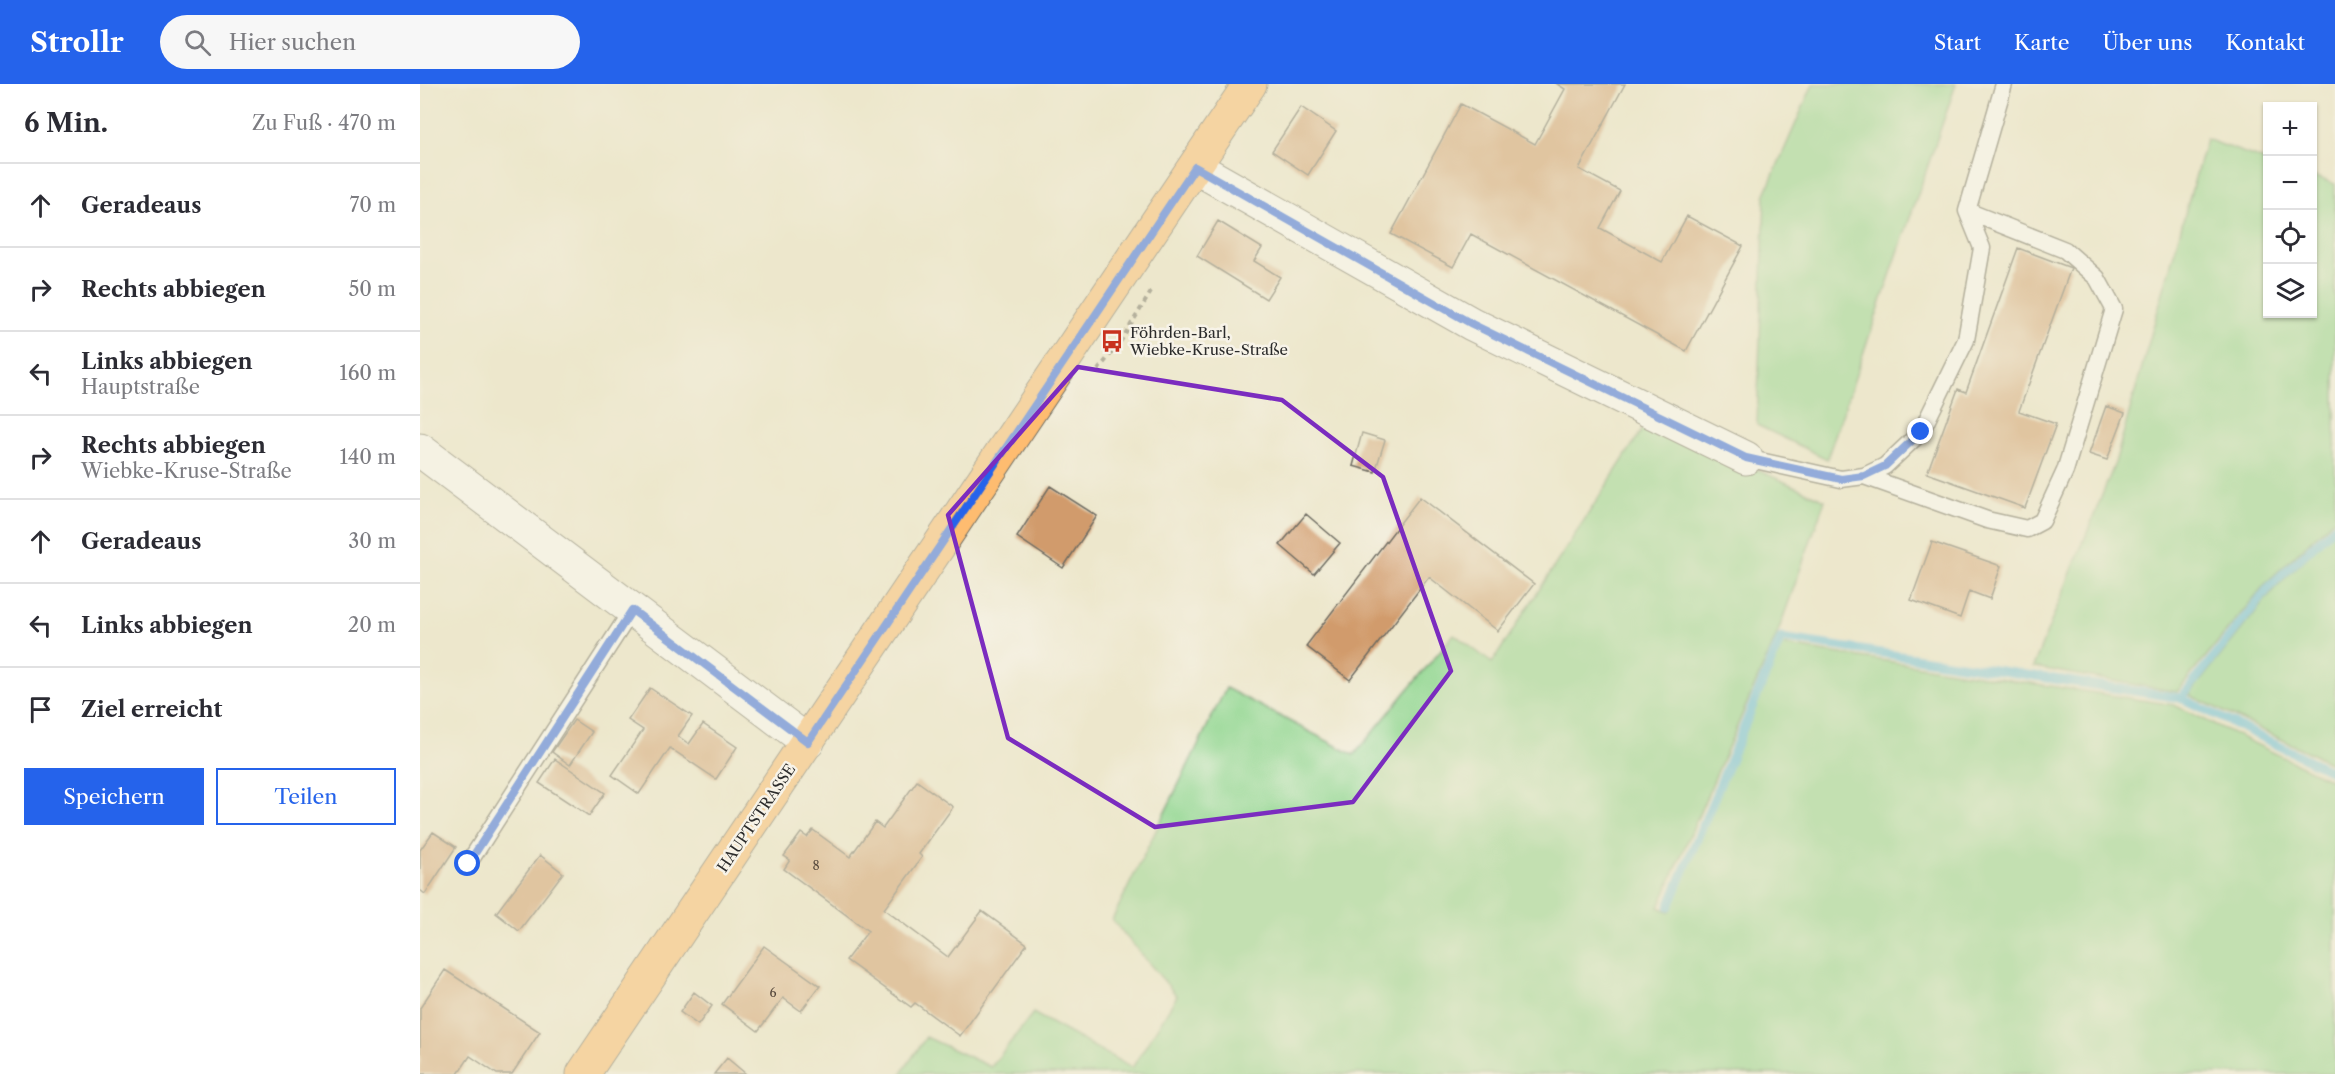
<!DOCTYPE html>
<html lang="de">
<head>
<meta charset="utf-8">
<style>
  :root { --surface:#fff; --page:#f7f7f7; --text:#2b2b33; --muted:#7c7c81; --line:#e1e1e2; --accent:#2563eb }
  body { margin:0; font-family:"Libre Caslon Text",serif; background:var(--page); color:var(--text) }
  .controls { position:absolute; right:18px; top:18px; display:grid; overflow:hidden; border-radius:0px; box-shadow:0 2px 4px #0004 }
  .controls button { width:54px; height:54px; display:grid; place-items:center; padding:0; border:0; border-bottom:2px solid var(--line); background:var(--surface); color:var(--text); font:30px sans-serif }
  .stop { position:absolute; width:18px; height:18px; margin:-14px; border:4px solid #2563eb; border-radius:50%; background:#fff }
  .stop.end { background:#2563eb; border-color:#fff; box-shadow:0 2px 6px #0008 }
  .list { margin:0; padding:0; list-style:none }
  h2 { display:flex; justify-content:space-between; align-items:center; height:78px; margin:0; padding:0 24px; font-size:26px }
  h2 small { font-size:20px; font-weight:400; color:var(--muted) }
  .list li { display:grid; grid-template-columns:39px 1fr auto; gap:18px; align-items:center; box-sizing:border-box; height:84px; padding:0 24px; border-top:2px solid var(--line) }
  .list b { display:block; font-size:22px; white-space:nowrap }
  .list p { margin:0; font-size:20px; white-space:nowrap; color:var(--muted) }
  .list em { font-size:20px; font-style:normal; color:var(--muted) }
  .actions { display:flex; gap:12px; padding:18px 24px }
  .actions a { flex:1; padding:14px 0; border:2px solid var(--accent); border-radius:0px; text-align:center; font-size:21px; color:var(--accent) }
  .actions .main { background:var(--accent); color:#fff }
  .icon { flex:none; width:33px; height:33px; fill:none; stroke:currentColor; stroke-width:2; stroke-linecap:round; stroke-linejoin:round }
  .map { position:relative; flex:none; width:1915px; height:990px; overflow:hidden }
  header { display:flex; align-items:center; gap:36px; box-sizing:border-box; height:84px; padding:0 30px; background:var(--accent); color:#fff }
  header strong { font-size:28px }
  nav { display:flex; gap:33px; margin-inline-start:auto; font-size:21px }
  .search { width:420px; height:54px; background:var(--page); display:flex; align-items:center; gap:15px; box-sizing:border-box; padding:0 21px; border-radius:33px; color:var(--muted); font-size:22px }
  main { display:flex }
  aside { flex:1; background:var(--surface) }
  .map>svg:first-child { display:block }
</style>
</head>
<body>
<header>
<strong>Strollr</strong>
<div class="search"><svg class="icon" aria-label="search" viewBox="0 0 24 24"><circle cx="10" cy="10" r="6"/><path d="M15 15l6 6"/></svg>Hier suchen</div>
<nav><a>Start</a><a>Karte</a><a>Über uns</a><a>Kontakt</a></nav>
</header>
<main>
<aside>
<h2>6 Min.<small>Zu Fuß · 470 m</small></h2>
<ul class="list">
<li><svg class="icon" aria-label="ahead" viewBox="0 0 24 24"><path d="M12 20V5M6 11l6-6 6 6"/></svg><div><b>Geradeaus</b></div><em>70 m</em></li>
<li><svg class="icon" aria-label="right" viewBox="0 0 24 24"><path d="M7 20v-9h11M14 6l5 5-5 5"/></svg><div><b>Rechts abbiegen</b></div><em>50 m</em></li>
<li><svg class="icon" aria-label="left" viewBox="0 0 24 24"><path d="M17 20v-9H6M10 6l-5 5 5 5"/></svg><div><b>Links abbiegen</b><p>Hauptstraße</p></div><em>160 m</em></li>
<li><svg class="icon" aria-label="right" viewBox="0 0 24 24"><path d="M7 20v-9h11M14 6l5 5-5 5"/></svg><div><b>Rechts abbiegen</b><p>Wiebke-Kruse-Straße</p></div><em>140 m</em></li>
<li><svg class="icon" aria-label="ahead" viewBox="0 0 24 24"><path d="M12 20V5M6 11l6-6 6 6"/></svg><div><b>Geradeaus</b></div><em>30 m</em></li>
<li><svg class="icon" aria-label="left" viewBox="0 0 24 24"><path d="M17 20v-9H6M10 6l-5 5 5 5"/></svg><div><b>Links abbiegen</b></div><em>20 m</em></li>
<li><svg class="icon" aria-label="arrive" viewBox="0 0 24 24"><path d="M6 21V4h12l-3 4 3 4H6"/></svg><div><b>Ziel erreicht</b></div></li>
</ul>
<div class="actions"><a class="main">Speichern</a><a>Teilen</a></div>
</aside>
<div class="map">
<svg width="1915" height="990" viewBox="0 0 1915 990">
  <rect width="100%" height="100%" fill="#f7f3e8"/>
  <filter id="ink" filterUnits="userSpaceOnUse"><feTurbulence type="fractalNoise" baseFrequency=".0167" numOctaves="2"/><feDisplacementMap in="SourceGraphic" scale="12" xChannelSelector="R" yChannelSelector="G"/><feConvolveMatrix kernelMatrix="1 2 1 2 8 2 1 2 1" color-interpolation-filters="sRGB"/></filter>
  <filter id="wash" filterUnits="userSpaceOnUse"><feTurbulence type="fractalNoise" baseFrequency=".008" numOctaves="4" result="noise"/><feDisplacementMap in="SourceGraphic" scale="24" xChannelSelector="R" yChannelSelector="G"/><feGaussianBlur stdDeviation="1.35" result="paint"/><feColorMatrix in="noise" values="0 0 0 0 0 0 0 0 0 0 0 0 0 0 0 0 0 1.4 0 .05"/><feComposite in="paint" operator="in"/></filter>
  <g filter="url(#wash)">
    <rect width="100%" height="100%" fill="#ede7cc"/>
    <path fill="#91d791" stroke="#5e815e" stroke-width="1.5" d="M1393 0H1536L1407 375 1337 341 1345 110Z
      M1786 55 1847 77 1848 230H1892L1893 92 1915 100V434L1847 498 1757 608 1613 583 1695 379Z
      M1228 337 1405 416 1358 548 1239 823 1250 828 1362 561 1754 621 1915 698V990H481L506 953 571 983 613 929 712 984 757 912 692 836 806 604 934 671 1034 550 1072 579Z
      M1915 446V681L1769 611 1854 505Z"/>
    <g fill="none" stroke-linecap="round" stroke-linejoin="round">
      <path stroke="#63bee0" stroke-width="9" d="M1915 442 1851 501 1761 614 1915 689
        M1249 822 1361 554 1761 614"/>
    </g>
    <g id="blocks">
      <path fill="#d19b6c" d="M1137 0H1205L1159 85 1200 107 1180 144 1242 178 1267 132 1323 162 1266 267 1051 150 1033 183 971 150 1041 20 1115 60 1145 5Z
        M881 23 916 47 888 91 852 67Z
        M798 137 842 164 834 177 860 193 846 215 777 172Z
        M1598 164 1651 184 1599 327 1636 340 1605 424 1507 389 1538 305 1546 308Z
        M1686 322 1705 329 1687 376 1669 370Z
        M942 349 965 356 955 388 933 382Z
        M630 402 677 432 643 484 597 453Z
        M1000 413 1114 500 1078 547 1009 493 930 596 886 562Z
        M886 430 920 459 894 490 860 461Z
        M1512 458 1581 482 1570 515 1549 507 1540 534 1491 516Z
        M230 604 272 632 258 652 269 660 283 640 317 663 296 695 250 664 219 710 192 691 223 646 208 636Z
        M154 636 172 648 150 681 132 668Z
        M135 675 185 709 169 732 119 699Z
        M497 697 533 723 499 770 502 773 464 825 528 873 562 827 607 860 540 952 495 919 491 923 426 876 448 847 364 785 370 776 364 772 381 749 387 753 393 746 430 773 455 738 463 744Z
        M13 748 36 763 5 810 0 806V766Z
        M120 771 143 789 99 847 76 829Z
        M344 862 400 902 381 927 363 914 338 947 302 920Z
        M25 886 120 948 92 990H77L50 972 38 990H0V924Z
        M274 908 292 922 278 941 260 928Z
        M307 974 326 990H294Z"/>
    </g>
  </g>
  <g filter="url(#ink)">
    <use href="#blocks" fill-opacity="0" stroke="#6f6d63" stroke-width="1.5"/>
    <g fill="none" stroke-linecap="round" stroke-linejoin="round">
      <g stroke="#6f6d63" stroke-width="19">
        <path id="lane" d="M1326 374 1421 395 1444 392 1465 382 1501 348 1546 256 1562 164 1547 127 1584 0
          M1444 392 1567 436 1607 445 1622 437 1645 387 1694 225 1677 194 1645 166 1547 127
          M48 780 212 526"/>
      </g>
      <g stroke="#6f6d63" stroke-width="35">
        <path id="street" d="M775 83 1052 240 1326 374
          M0 366 388 658"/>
      </g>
      <g stroke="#6f6d63" stroke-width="35">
        <path id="primary" d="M163 990 830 0"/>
      </g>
      <path stroke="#6f6d63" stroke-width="4" stroke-dasharray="4.5 4.5" stroke-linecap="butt" d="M678 286 699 260 731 208"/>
      <use href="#lane" stroke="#fff" stroke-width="16"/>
      <use href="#street" stroke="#fff" stroke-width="33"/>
      <use href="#primary" stroke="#febc70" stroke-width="33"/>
    </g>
  </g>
  <g fill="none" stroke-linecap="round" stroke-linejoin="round" filter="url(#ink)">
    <path stroke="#2563eb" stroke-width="8" d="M48 780 212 526 388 658 775 83 1052 240 1326 374 1421 395 1444 392 1465 382 1501 348"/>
  </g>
  <path d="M0 0H1915V990H0ZM658 283 862 316 963 393 1031 587 933 718 735 743 588 654 528 431Z" fill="#ede7cc" fill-opacity=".55" fill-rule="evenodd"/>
  <path fill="none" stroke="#7b2cbf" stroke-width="4.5" stroke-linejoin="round" d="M658 283 862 316 963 393 1031 587 933 718 735 743 588 654 528 431Z"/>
  <defs>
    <g id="bus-bare" transform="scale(1.8)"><path d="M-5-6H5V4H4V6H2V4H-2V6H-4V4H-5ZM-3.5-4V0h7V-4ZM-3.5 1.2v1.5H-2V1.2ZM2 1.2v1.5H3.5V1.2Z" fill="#c8321e" stroke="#f7f3e8" stroke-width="2.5" paint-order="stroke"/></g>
  </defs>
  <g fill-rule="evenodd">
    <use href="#bus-bare" x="692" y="257"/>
  </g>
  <g text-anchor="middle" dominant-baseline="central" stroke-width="5" stroke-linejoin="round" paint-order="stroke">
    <g font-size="12" fill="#54473b">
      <text x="396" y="781">8</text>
      <text x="353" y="908">6</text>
    </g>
    <g font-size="15" fill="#2b2b2b" stroke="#f7f3e8" text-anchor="start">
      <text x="710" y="248">Föhrden-Barl,<tspan x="710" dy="17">Wiebke-Kruse-Straße</tspan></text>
    </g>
    <g font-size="15" fill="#2b2b2b" stroke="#f7f3e8">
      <text transform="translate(336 734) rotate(-56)">HAUPTSTRASSE</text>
    </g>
  </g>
</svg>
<div class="controls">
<button>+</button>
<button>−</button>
<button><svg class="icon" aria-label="locate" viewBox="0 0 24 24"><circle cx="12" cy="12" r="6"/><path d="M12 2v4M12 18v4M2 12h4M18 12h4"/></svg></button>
<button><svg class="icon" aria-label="layers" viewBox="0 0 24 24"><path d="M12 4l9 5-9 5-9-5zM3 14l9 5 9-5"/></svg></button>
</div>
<div class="stop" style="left:48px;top:780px"></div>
<div class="stop end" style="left:1501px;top:348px"></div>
</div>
</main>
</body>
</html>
